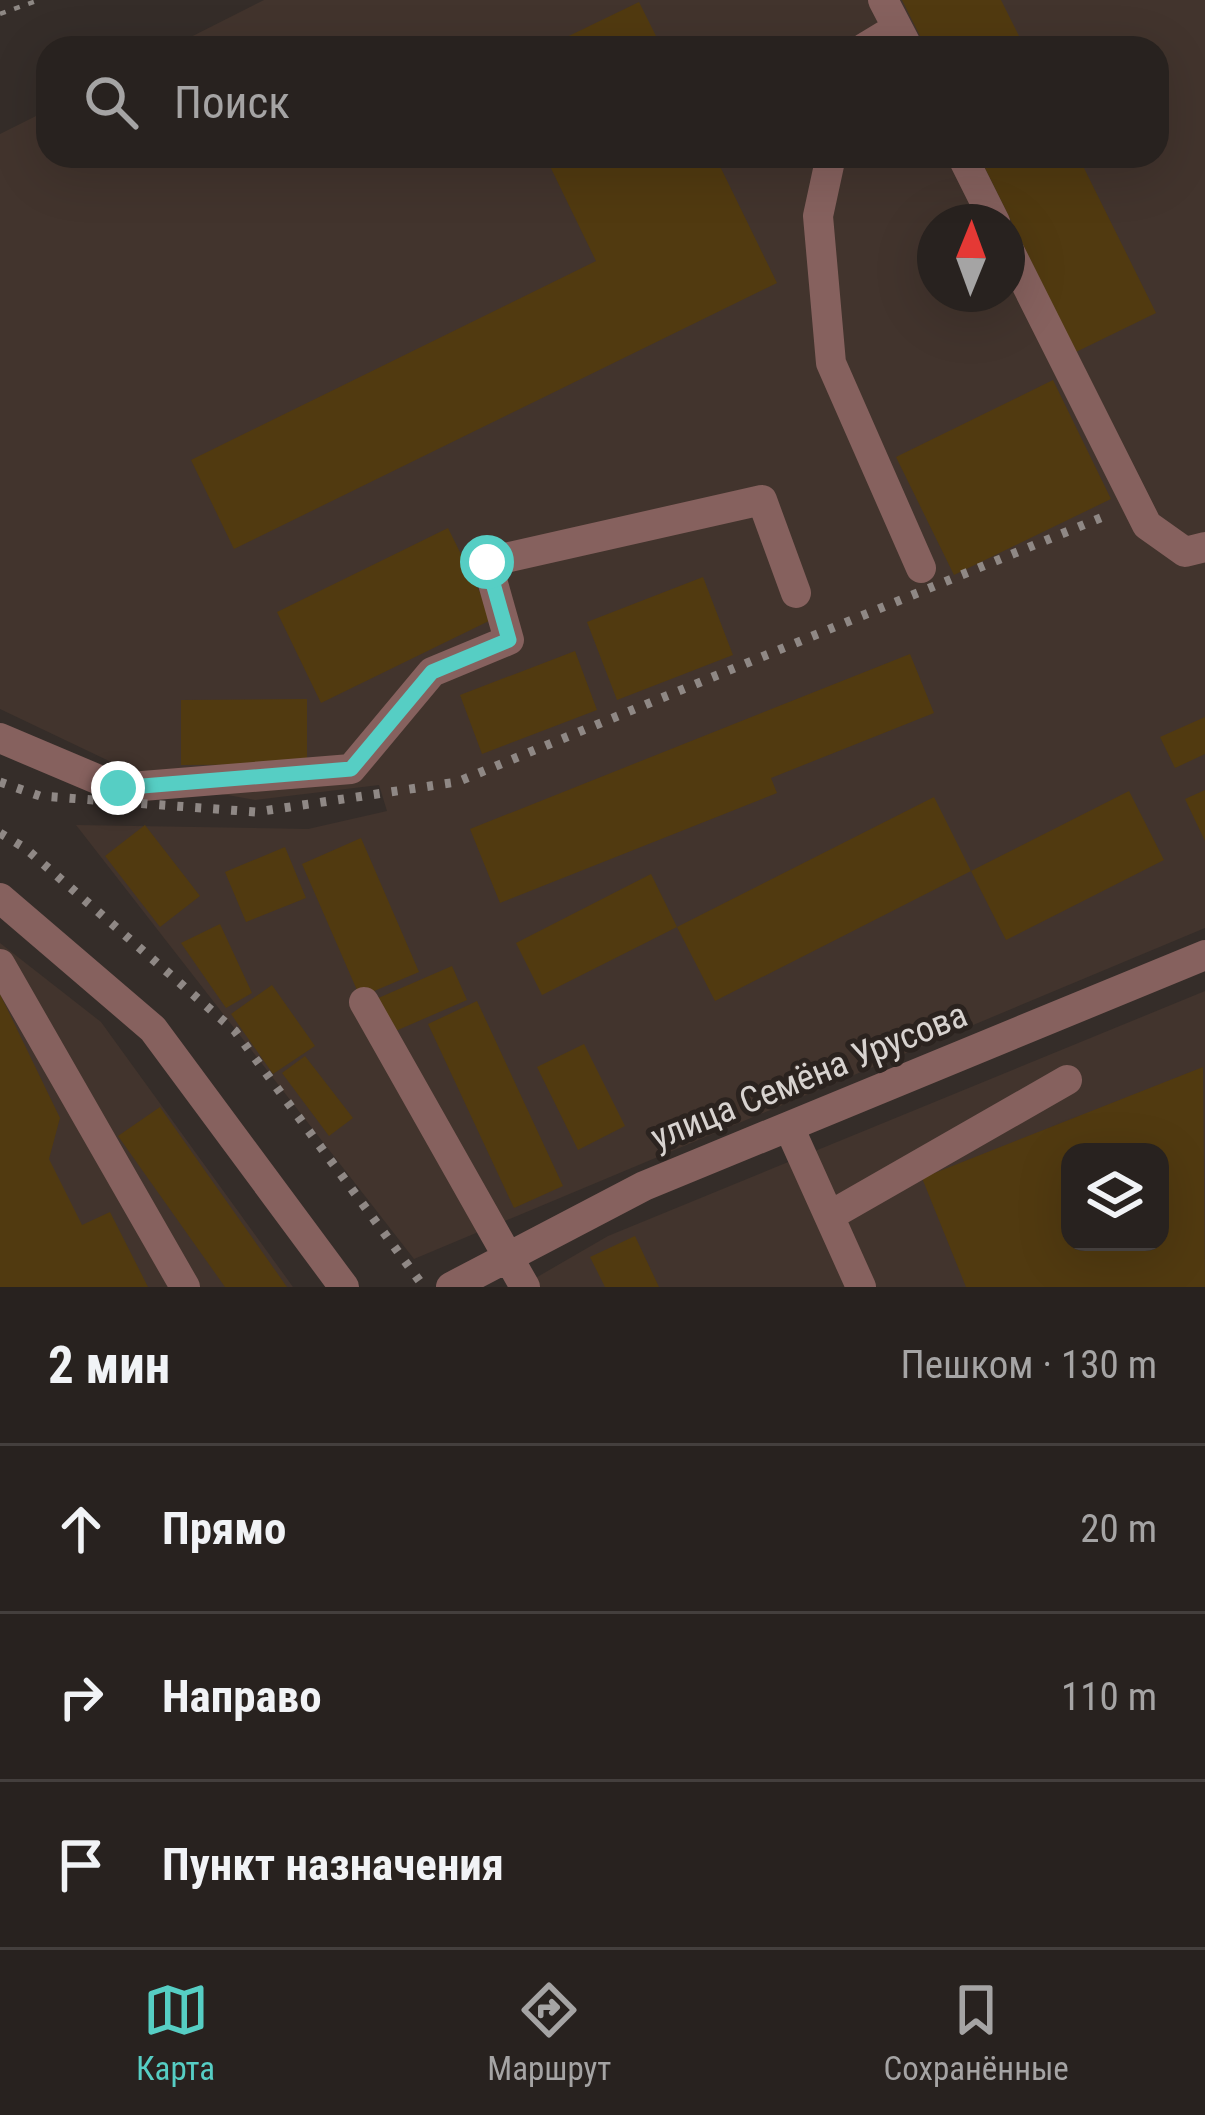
<!DOCTYPE html>
<html lang="ru">
<head>
<meta charset="utf-8">
<style>
  :root { --surface:#28221f; --page:#342f2c; --text:#f1f3f6; --muted:#a5a4a4; --line:#443f3d; --accent:#56cec4 }
  body { margin:0; font-family:"Roboto Condensed",sans-serif; background:var(--page); color:var(--text) }
  .controls { position:absolute; right:36px; bottom:36px; display:grid; overflow:hidden; border-radius:24px; box-shadow:0 12px 48px #0002 }
  .controls button { width:108px; height:108px; display:grid; place-items:center; padding:0; border:0; border-bottom:3px solid var(--line); background:var(--surface); color:var(--text); font:60px sans-serif }
  .compass { position:absolute; left:917px; top:204px; width:108px; height:108px; border-radius:50%; background:var(--surface); box-shadow:0 12px 48px #0002; rotate:1deg }
  .stop { position:absolute; width:36px; height:36px; margin:-27px; border:9px solid #56cec4; border-radius:50%; background:#fff }
  .stop.end { background:#56cec4; border-color:#fff; box-shadow:0 3px 12px #0008 }
  .list { margin:0; padding:0; list-style:none }
  h2 { display:flex; justify-content:space-between; align-items:center; height:156px; margin:0; padding:0 48px; font-size:51px }
  h2 small { font-size:39px; font-weight:400; color:var(--muted) }
  .list li { display:grid; grid-template-columns:78px 1fr auto; gap:36px; align-items:center; box-sizing:border-box; height:168px; padding:0 48px; border-top:3px solid var(--line) }
  .list b { display:block; font-size:45px; white-space:nowrap }
  .list em { font-size:39px; font-style:normal; color:var(--muted) }
  .icon { flex:none; width:66px; height:66px; fill:none; stroke:currentColor; stroke-width:2; stroke-linecap:round; stroke-linejoin:round }
  .map { position:relative; flex:none; width:1205px; height:1287px; overflow:hidden }
  .search { position:absolute; background:var(--surface); box-shadow:0 12px 48px #0002; left:36px; right:36px; top:36px; height:132px; display:flex; align-items:center; gap:30px; box-sizing:border-box; padding:0 42px; border-radius:36px; color:var(--muted); font-size:45px }
  .sheet { height:660px; background:var(--surface) }
  nav { display:flex; justify-content:space-around; align-items:center; box-sizing:border-box; height:168px; border-top:3px solid var(--line); background:var(--surface); font-size:33px; color:var(--muted) }
  nav a { display:grid; justify-items:center; gap:6px }
  nav .on { color:var(--accent) }
  .map>svg:first-child { display:block }
</style>
</head>
<body>
<div class="map">
<svg width="1205" height="1287" viewBox="0 0 1205 1287">
  <rect width="100%" height="100%" fill="#352d29"/>
  <path fill="#42342d" fill-rule="evenodd" d="M264 0H1205V928L414 1259 76 825 308 829 387 811 379 785 255 800 151 781 0 709V134L48 110V156H1157V48H169ZM935 222H1007V294H935Z
    M0 943 101 1022 293 1287H0Z
    M1205 991V1287H520L608 1236ZM1070 1152H1160V1242H1070Z"/>
  <path fill="#513a10" fill-rule="evenodd" d="M902 0H1001L1025 48H926Z
    M639 2 662 48H544Z
    M545 156H715L777 283 234 549 191 460 596 261Z
    M979 156H1078L1156 313 1076 352Z
    M1053 380 1111 499 954 575 896 457Z
    M448 528 493 619 321 703 277 612Z
    M703 577 733 655 617 700 587 622Z
    M575 651 597 710 482 754 460 695Z
    M910 654 934 713 771 778 777 793 500 903 470 829Z
    M307 699V764L181 765V700Z
    M1205 717V754L1175 768 1160 737Z
    M1205 790V841L1185 799Z
    M1129 791 1164 860 1006 940 971 871 715 1001 677 927 934 797 971 871Z
    M145 825 200 896 160 927 105 856Z
    M361 838 419 972 360 997 302 864Z
    M285 847 306 898 246 922 225 872Z
    M651 874 677 927 542 995 516 943Z
    M220 924 252 993 226 1008 181 943Z
    M452 966 467 1000 391 1033 376 999Z
    M272 985 315 1046 273 1074 231 1014Z
    M0 994 60 1118 49 1159 82 1225 110 1212 148 1287H0Z
    M477 1001 563 1186 514 1208 428 1024Z
    M584 1044 625 1126 578 1150 537 1067Z
    M305 1056 353 1118 329 1136 282 1073Z
    M1203 1067 1205 1287H966L922 1178ZM1070 1152H1160V1242H1070Z
    M160 1107 287 1287H225L118 1136Z
    M635 1236 659 1287H605L590 1257Z"/>
  <g fill="none" stroke-linecap="round" stroke-linejoin="round">
    <path stroke="#8e8884" stroke-width="4.5" stroke-dasharray="6 9" stroke-linecap="butt" d="M0 14 39 0"/>
    <path stroke="#86615e" stroke-width="30" d="M883 0 908 48
      M864 48 897 28
      M831 156 818 216 831 363 921 568
      M962 156 995 222
      M1007 246 1147 525 1185 552 1205 547
      M0 738 118 788 351 769 432 672 509 640 487 562 762 500 796 593
      M0 898 153 1029 344 1287
      M0 964 185 1287
      M364 1002 525 1287
      M789 1127 861 1287
      M831 1215 1067 1080
      M451 1287 644 1186 1205 955"/>
    <path stroke="#8f8885" stroke-width="9" stroke-dasharray="6 12" stroke-linecap="butt" d="M0 782 40 796 256 812 457 782 1110 514
      M0 833 25 848 235 1031 424 1287"/>
  </g>
  <g fill="none" stroke-linecap="round" stroke-linejoin="round">
    <path stroke="#56cec4" stroke-width="15" d="M118 788 351 769 432 672 509 640 487 562"/>
  </g>
  <g text-anchor="middle" dominant-baseline="central" stroke-width="10" stroke-linejoin="round" paint-order="stroke">
    <g font-size="36" fill="#d8d3d0" stroke="#2b231f">
      <text transform="translate(809 1076) rotate(-22)">улица Семёна Урусова</text>
    </g>
  </g>
</svg>
<div class="controls">
<button><svg class="icon" aria-label="layers" viewBox="0 0 24 24"><path d="M12 4l9 5-9 5-9-5zM3 14l9 5 9-5"/></svg></button>
</div>
<svg class="compass" viewBox="-18 -18 36 36"><path d="M0-13l5 13h-10z" fill="#e53935"/><path d="M0 13l5-13h-10z" fill="#a5a4a4"/></svg>
<div class="stop" style="left:487px;top:562px"></div>
<div class="stop end" style="left:118px;top:788px"></div>
<div class="search"><svg class="icon" aria-label="search" viewBox="0 0 24 24"><circle cx="10" cy="10" r="6"/><path d="M15 15l6 6"/></svg>Поиск</div>
</div>
<section class="sheet">
<h2>2 мин<small>Пешком · 130 m</small></h2>
<ul class="list">
<li><svg class="icon" aria-label="ahead" viewBox="0 0 24 24"><path d="M12 20V5M6 11l6-6 6 6"/></svg><div><b>Прямо</b></div><em>20 m</em></li>
<li><svg class="icon" aria-label="right" viewBox="0 0 24 24"><path d="M7 20v-9h11M14 6l5 5-5 5"/></svg><div><b>Направо</b></div><em>110 m</em></li>
<li><svg class="icon" aria-label="arrive" viewBox="0 0 24 24"><path d="M6 21V4h12l-3 4 3 4H6"/></svg><div><b>Пункт назначения</b></div></li>
</ul>
</section>
<nav>
<a class="on"><svg class="icon" aria-label="map" viewBox="0 0 24 24"><path d="M3 6l6-2 6 2 6-2v14l-6 2-6-2-6 2zM9 4v14M15 6v14"/></svg>Карта</a>
<a><svg class="icon" aria-label="directions" viewBox="0 0 24 24"><path d="M12 3l9 9-9 9-9-9zM9 14v-3h6M13 9l2 2-2 2"/></svg>Маршрут</a>
<a><svg class="icon" aria-label="saved" viewBox="0 0 24 24"><path d="M7 4h10v16l-5-4-5 4z"/></svg>Сохранённые</a>
</nav>
</body>
</html>
